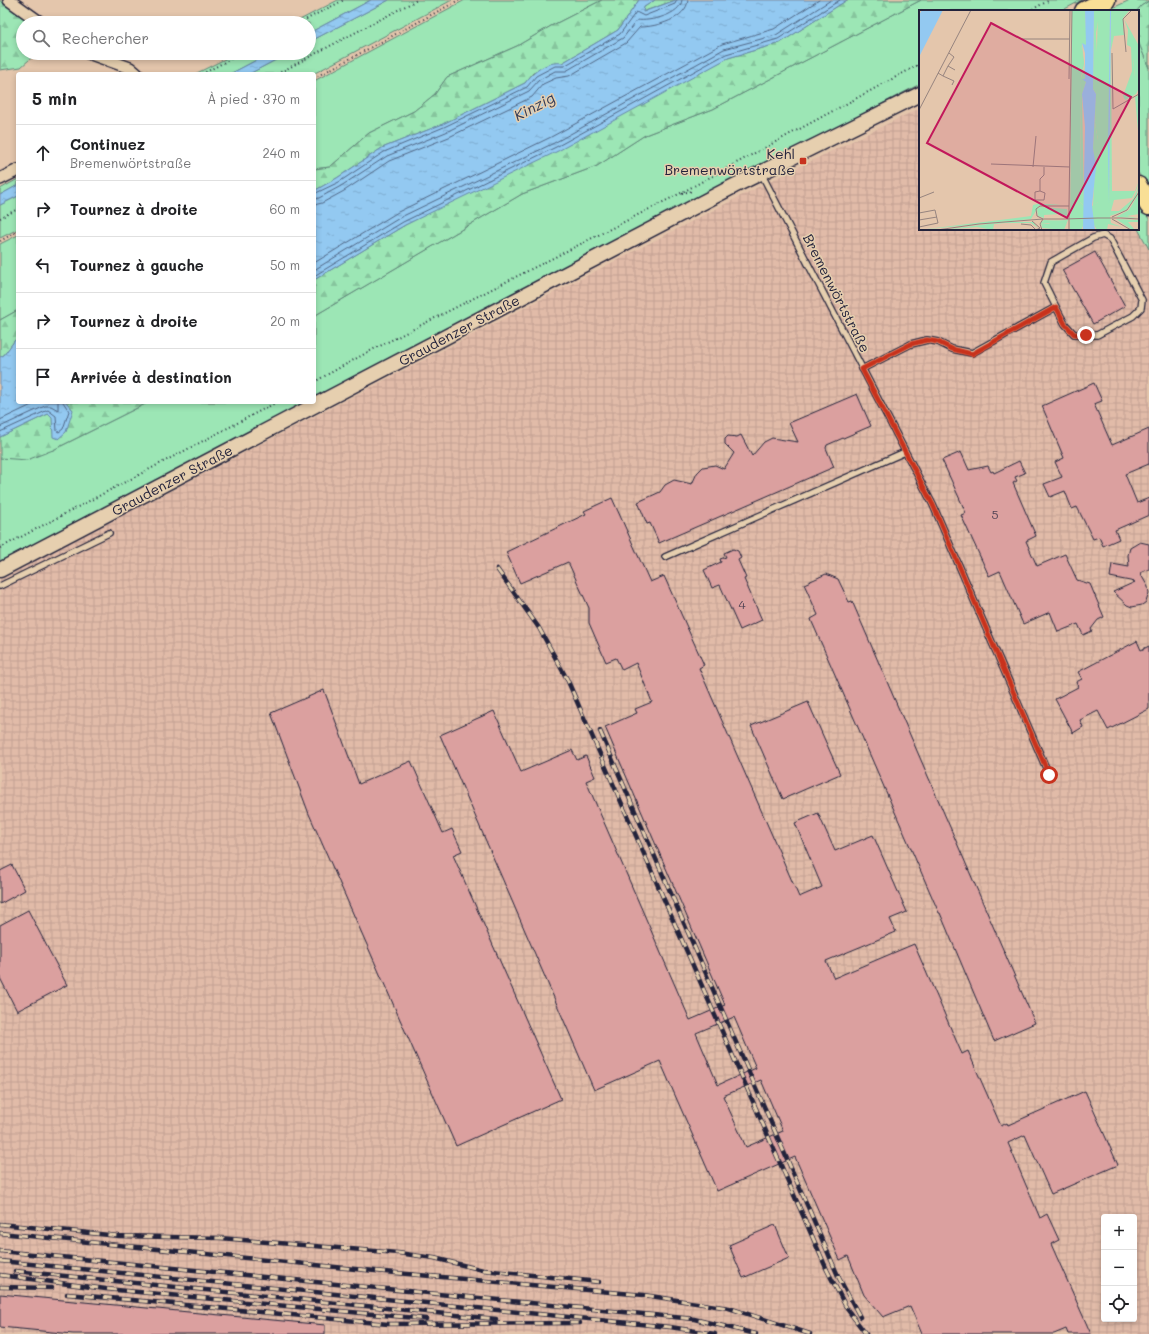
<!DOCTYPE html>
<html lang="fr">
<head>
<meta charset="utf-8">
<style>
  :root { --surface:#fff; --page:#f2f2f2; --text:#202124; --muted:#757577; --line:#e0e0e0 }
  body { margin:0; font-family:Mali,sans-serif; background:var(--page); color:var(--text) }
  .controls { position:absolute; right:12px; bottom:12px; display:grid; overflow:hidden; border-radius:4px; box-shadow:0 2px 6px #0003 }
  .controls button { width:36px; height:36px; display:grid; place-items:center; padding:0; border:0; border-bottom:1px solid var(--line); background:var(--surface); color:var(--text); font:20px sans-serif }
  .stop { position:absolute; width:12px; height:12px; margin:-9px; border:3px solid #c8321e; border-radius:50%; background:#fff }
  .stop.end { background:#c8321e; border-color:#fff; box-shadow:0 1px 4px #0008 }
  .list { margin:0; padding:0; list-style:none }
  h2 { display:flex; justify-content:space-between; align-items:center; height:52px; margin:0; padding:0 16px; font-size:17px }
  h2 small { font-size:13px; font-weight:400; color:var(--muted) }
  .list li { display:grid; grid-template-columns:26px 1fr auto; gap:12px; align-items:center; box-sizing:border-box; height:56px; padding:0 16px; border-top:1px solid var(--line) }
  .list b { display:block; font-size:15px; white-space:nowrap }
  .list p { margin:0; font-size:13px; white-space:nowrap; color:var(--muted) }
  .list em { font-size:13px; font-style:normal; color:var(--muted) }
  .icon { flex:none; width:22px; height:22px; fill:none; stroke:currentColor; stroke-width:2; stroke-linecap:round; stroke-linejoin:round }
  .map { position:relative; flex:none; width:1149px; height:1334px; overflow:hidden }
  .search { position:absolute; background:var(--surface); box-shadow:0 2px 6px #0003; left:16px; top:16px; width:300px; height:44px; display:flex; align-items:center; gap:10px; box-sizing:border-box; padding:0 14px; border-radius:22px; color:var(--muted); font-size:15px }
  .panel { position:absolute; background:var(--surface); box-shadow:0 2px 6px #0003; left:16px; top:72px; width:300px; height:332px; border-radius:4px }
  .map>svg:first-child { display:block }
</style>
</head>
<body>
<div class="map">
<svg width="1149" height="1334" viewBox="0 0 1149 1334">
  <defs>
    <pattern id="industrial-grid" width="8" height="8" patternUnits="userSpaceOnUse"><rect width="8" height="8" fill="#e1bba8"/><path d="M0 4h8M4 0v8" fill="none" stroke="#c1a092"/></pattern>
    <pattern id="forest-firs" width="22" height="20" patternUnits="userSpaceOnUse"><rect width="22" height="20" fill="#9ce6b5"/><path d="M5 1l3.5 6h-7zM16 11l3.5 6h-7z" fill="#86c59d"/></pattern>
    <pattern id="water-ripples" width="26" height="14" patternUnits="userSpaceOnUse"><rect width="26" height="14" fill="#93c9f1"/><path d="M2 4q2-2 4 0t4 0M15 11q2-2 4 0t4 0" fill="none" stroke="#7eacd0"/></pattern>
  </defs>
  <rect width="100%" height="100%" fill="#e4c6ac"/>
  <filter id="ink" filterUnits="userSpaceOnUse"><feTurbulence type="fractalNoise" baseFrequency=".025" numOctaves="2"/><feDisplacementMap in="SourceGraphic" scale="8" xChannelSelector="R" yChannelSelector="G"/><feConvolveMatrix kernelMatrix="1 2 1 2 8 2 1 2 1" color-interpolation-filters="sRGB"/></filter>
  <g filter="url(#ink)">
    <path fill="url(#industrial-grid)" fill-rule="evenodd" d="M920 108V229H1138L1149 249V1334H0V579L764 184ZM1104 1217H1134V1319H1104Z"/>
    <path fill="#9ce6b5" stroke="#5f8478" d="M338 0H371L309 33V23H294Z
      M389 0H452L313 74H249L289 53H309V42Z
      M465 0H602L551 26 517 46 447 77 435 94 414 111 369 133 330 167 314 169V81Z
      M921 0H1082L1061 11H920V84L314 399V316L522 194 597 166 645 135 713 109Z
      M1130 0 1149 1 1141 6 1137 11H1106Z
      M1138 41 1149 68V193L1138 172Z
      M237 53H270L230 74H195Z
      M18 179V185L0 195V189Z
      M18 196V229L0 238V205Z
      M1138 200 1149 219V249L1138 229Z
      M18 235V310L0 320V244Z
      M149 402H309L0 563V458L53 450Z"/>
    <path fill="url(#forest-firs)" stroke="#5f8478" d="M0 0 33 23H23V53H37L21 67 0 70Z
      M602 0H639L618 30 562 63 533 73 525 83 443 124 382 148 337 178 314 191V169L330 167 369 133 414 111 435 94 447 77 517 46 551 26Z
      M655 0H676L642 12 644 7Z
      M847 0H921L713 109 645 135 597 166 522 194 314 316V280L405 225 728 58 780 43Z
      M1149 1V68L1138 41 1137 11 1141 6Z
      M18 310V340H15L4 355 0 357V320Z
      M66 402H149L53 450 27 460 0 458V437L48 414 52 418 73 410Z"/>
    <path fill="url(#water-ripples)" stroke="#6686a8" d="M371 0H389L309 42V33Z
      M639 0H655L644 7 643 12 676 0H847L780 43 728 58 558 151 405 225 314 280V191L337 178 382 148 443 124 525 83C534 71 547 61 562 63L618 30Z
      M270 53H289L249 74H230Z
      M18 185V196L0 205V195Z
      M15 340H18V402H66L73 410 66 432 58 439 53 437 52 418 48 414 0 437V357L4 355Z"/>
    <g fill="none" stroke-linecap="round" stroke-linejoin="round">
      <path stroke="#4f6584" stroke-width="1" d="M314 194 339 182 384 152 444 127 527 87 536 76 555 66H564L620 34 636 12 644 16 675 4 677 0
        M314 199 319 198 341 186 387 156 446 132 529 91 539 80 555 71H566L623 38 637 20C649 22 681 15 682 0
        M314 205 322 203 344 191 389 161 449 137 532 97 543 84 556 78 569 76 626 43 640 27C656 27 687 19 688 0
        M314 263 398 212 551 137 722 44 774 29 819 0
        M314 270 401 217 554 143 724 49 776 35 831 0
        M314 276 403 222 556 147 726 54 778 39 840 0
        M0 420 38 402
        M0 427 45 406H51L58 410V402
        M0 432 48 410 56 416 57 431 59 432 63 429 69 411 63 402"/>
    </g>
    <path fill="#dba09f" stroke="#22223b" fill-rule="evenodd" d="M1095 252 1125 306 1093 324 1062 270Z
      M1094 383 1102 401 1094 404 1112 445 1149 429V464L1125 474 1137 503 1149 498V515L1115 530 1119 539 1103 546 1099 537 1093 539 1077 507 1072 509 1065 491 1050 497 1044 484 1062 477 1055 462 1064 458 1042 406Z
      M857 394 871 426 827 445 826 448 834 467 659 543 650 523 647 524 638 502 660 492 665 485 674 480 692 484 697 473 703 467 715 465 724 469 734 453 725 444V439L728 436 737 437 741 435 752 456 764 442 772 438 798 442 789 423Z
      M961 452 969 470 988 466 991 472 993 471 994 473 1019 461 1025 473 1015 477 1017 481 1013 483 1036 536 1026 541 1037 566 1065 554 1077 580 1090 584 1104 617 1098 620 1091 629 1092 631 1083 635 1078 624 1058 632 1050 612 1023 624 1000 571 989 576 961 515 966 513 942 460Z
      M612 498 650 582 664 576 704 665 699 668 799 897 822 887 795 823 818 813 835 851 873 835 907 912 890 919 896 932 826 961 834 978 914 944 962 1054 968 1051 1001 1126 1007 1123 1008 1125 1085 1091 1118 1165 1051 1194 1025 1135 1008 1143 1040 1218 1047 1214 1059 1240 1051 1244 1091 1334H1068L1066 1329 1054 1334H922L910 1306 883 1317 864 1295 848 1256 840 1260 795 1157 717 1191 660 1061 594 1090 440 735 494 711 521 772 572 750 577 760 586 756 595 777 586 781 690 1020 725 1005 605 727 637 713 635 709 652 702 636 663 622 670 616 658 606 662 589 623V608L568 562 520 583 506 552 586 514 584 511ZM734 1017 756 1068 718 1085 696 1033ZM761 1080 783 1131 746 1147 723 1096Z
      M1140 542 1149 544V569L1140 573 1148 587 1149 593 1146 602 1142 605 1132 607 1127 605 1113 592 1135 582 1110 577 1112 564 1129 567 1128 555 1130 548Z
      M733 549 738 551 741 558 738 560 746 578 744 579 762 620 740 630 720 585 712 588 704 570 721 562 720 559 726 557 724 553Z
      M826 574 838 579 849 602 852 601 1035 1023 994 1041 940 913H939L812 622 811 619 818 615 804 584Z
      M1137 641 1141 650 1149 646V709L1108 730 1098 711 1080 720 1083 727 1073 733 1055 699 1078 687 1076 682 1082 679 1078 672Z
      M324 690 359 784 411 761 443 833 452 829 462 851 453 855 561 1099 456 1146 309 814 271 713Z
      M808 702 840 774 783 799 751 726Z
      M12 865 25 890 0 904V871Z
      M28 910 67 985 17 1011 0 978V925Z
      M775 1225 789 1258 743 1278 729 1245Z
      M0 1294 325 1325V1334H73L0 1327Z"/>
    <g fill="none" stroke-linecap="round" stroke-linejoin="round">
      <g stroke="#22223b" stroke-width="8">
        <path id="service" d="M761 173 933 505 1049 775
          M862 369 911 344 927 340 938 342 952 349 972 353 1056 307 1044 283 1051 262 1093 238 1103 235 1110 239 1142 300 1141 308 1133 316 1097 335 1074 334 1065 324 1056 307
          M665 557 905 452
          M0 586 109 533"/>
      </g>
      <g stroke="#22223b" stroke-width="14">
        <path id="minor" d="M9 0 41 23
          M88 53 130 68 137 74
          M0 179 18 170"/>
      </g>
      <g stroke="#22223b" stroke-width="17">
        <path id="tertiary" d="M0 570 734 186 920 94"/>
      </g>
      <g stroke="#22223b" stroke-width="21">
        <path id="primary" d="M1084 11 1106 0
          M1138 186 1149 206"/>
      </g>
      <path stroke="#22223b" stroke-width="2" stroke-dasharray="1 3" stroke-linecap="butt" d="M1029 11 1050 0
        M299 23 344 0
        M202 74 242 53
        M277 74 417 0
        M314 78 459 0
        M682 193 693 191
        M0 218 18 209
        M0 241 18 231
        M314 382 368 352 679 194 920 64
        M0 548 277 402"/>
      <use href="#service" stroke="#e6cfaf" stroke-width="5.5"/>
      <use href="#minor" stroke="#e6cfaf" stroke-width="11"/>
      <use href="#tertiary" stroke="#e6cfaf" stroke-width="14"/>
      <use href="#primary" stroke="#f9df96" stroke-width="18"/>
      <g stroke="#22223b" stroke-width="4.5">
        <path id="rail" d="M497 569 539 628 567 679 827 1270 847 1309 866 1334
          M600 731 839 1278 860 1317
          M0 1224 119 1236 220 1238 398 1253 434 1258 483 1270 599 1282
          M0 1233 385 1272 644 1295 729 1308 810 1334
          M0 1251 694 1319 756 1334
          M0 1261 670 1327 715 1334
          M15 1271 496 1319
          M0 1275 106 1289 426 1319
          M0 1287 52 1288
          M67 1294 388 1324 580 1323"/>
      </g>
      <use href="#rail" stroke="#e6cfaf" stroke-width="3" stroke-dasharray="9" stroke-linecap="butt"/>
    </g>
  </g>
  <g fill="none" stroke-linecap="round" stroke-linejoin="round" filter="url(#ink)">
    <path stroke="#c8321e" stroke-width="5" d="M1049 775 933 505 862 369 911 344 927 340 938 342 952 349 972 354 1056 307 1065 324 1074 334 1086 335"/>
  </g>
  <rect fill="#c8321e" stroke="#e6cfaf" stroke-width="1.5" x="799" y="157" width="8" height="8" rx="2"/>
  <g text-anchor="middle" dominant-baseline="central" stroke-width="3" stroke-linejoin="round" paint-order="stroke">
    <g font-size="12" fill="#504254">
      <text x="995" y="514">5</text>
      <text x="742" y="604">4</text>
    </g>
    <g font-size="14" fill="#22223b" stroke="#e6cfaf" text-anchor="end">
      <text x="795" y="153">Kehl<tspan x="795" dy="16">Bremenwörtstraße</tspan></text>
    </g>
    <g font-size="14" fill="#22223b" stroke="#e6cfaf">
      <text transform="translate(837 293) rotate(63)">Bremenwörtstraße</text>
      <text transform="translate(459 330) rotate(-28)">Graudenzer Straße</text>
      <text transform="translate(172 480) rotate(-28)">Graudenzer Straße</text>
    </g>
    <g font-size="15" font-style="italic" fill="#333b56" stroke="#e6cfaf">
      <text transform="translate(534 106) rotate(-28)">Kinzig</text>
    </g>
  </g>
  <g transform="translate(919 10)">
    <rect width="220" height="220" fill="#e4c6ac"/>
    <path d="M153 0H162V35L165 53 162 68 161 184V192L165 196V214L162 220H151ZM179 0H191L190 194 192 0H211L204 8 205 25 195 26 192 40 193 181H216L220 171 218 178 213 188 195 190 192 201H200L214 189 220 176 217 187 207 200 191 206 192 213 203 217 189 214 188 220H178L174 213 173 196 179 192V130L176 113ZM214 48 219 50 220 55V65L216 68ZM220 85V132L216 87ZM220 183V204L208 206 218 208 197 207 210 200ZM118 194H142L120 196 112 209 0 220 112 206 114 195ZM121 197 148 199 149 210 145 220 123 218 122 212 125 210H140L125 211 123 214 147 213 148 206 140 204 125 205V208L119 206 118 199Z" fill="#9ce6b5"/>
    <path d="M162 0H166L167 19V35L163 34 167 72 163 84 165 196 161 192V184L162 68 165 59 162 35ZM175 0H179L180 6 177 23 179 62 176 113 179 130V192L174 196 176 154 174 138 177 84 174 79ZM205 9 220 36V55L219 50 214 49 216 67 220 65 219 80 217 84 206 90 204 86 213 61 212 37 208 35 209 20ZM197 209 220 210V212H209L216 220H213ZM148 210 147 213 139 214V219L130 213 123 214 125 211ZM85 212H114L119 218 112 213H86L75 214 74 220 58 217 22 220Z" fill="#9ce6b5"/>
    <path d="M3 0H24L0 47V5ZM166 0H175L174 79 177 84 174 138 177 157 173 196 176 220H164L166 117 163 84 167 72 163 69H166V43L163 33 167 35ZM191 0H192L190 194 189 141Z" fill="#93c9f1"/>
    <path fill="none" stroke="#96847f" stroke-width="1" d="M103 29H151M207 42 204 9 213 0M30 43 35 47 29 56 36 60M193 43 194 99 220 84M19 63 24 66 29 56M24 66 35 71 33 75M150 69 151 0M0 100 52 0M72 154 151 157M114 157 117 126M121 181 116 182V190H125L126 183 121 181V169L125 165V157M0 188 15 182M150 196 153 0M0 203 16 200 19 213 0 217M193 207 208 200 220 182M193 209 212 220M0 210 18 207M113 211 121 218 117 220M102 214 112 215 117 220M18 220 60 214 124 209M123 220 121 214 124 209M150 220V196H121L117 199 118 206 124 209H145L179 208H202L220 209"/>
    <path fill="#c2185b" fill-opacity="0.15" stroke="#c2185b" stroke-width="2" d="M72 13 212 87 148 208 8 133Z"/>
    <rect width="220" height="220" fill="none" stroke="#22223b" stroke-width="2"/>
  </g>
</svg>
<div class="controls">
<button>+</button>
<button>−</button>
<button><svg class="icon" aria-label="locate" viewBox="0 0 24 24"><circle cx="12" cy="12" r="6"/><path d="M12 2v4M12 18v4M2 12h4M18 12h4"/></svg></button>
</div>
<div class="stop" style="left:1049px;top:775px"></div>
<div class="stop end" style="left:1086px;top:335px"></div>
<div class="search"><svg class="icon" aria-label="search" viewBox="0 0 24 24"><circle cx="10" cy="10" r="6"/><path d="M15 15l6 6"/></svg>Rechercher</div>
<section class="panel">
<h2>5 min<small>À pied · 370 m</small></h2>
<ul class="list">
<li><svg class="icon" aria-label="ahead" viewBox="0 0 24 24"><path d="M12 20V5M6 11l6-6 6 6"/></svg><div><b>Continuez</b><p>Bremenwörtstraße</p></div><em>240 m</em></li>
<li><svg class="icon" aria-label="right" viewBox="0 0 24 24"><path d="M7 20v-9h11M14 6l5 5-5 5"/></svg><div><b>Tournez à droite</b></div><em>60 m</em></li>
<li><svg class="icon" aria-label="left" viewBox="0 0 24 24"><path d="M17 20v-9H6M10 6l-5 5 5 5"/></svg><div><b>Tournez à gauche</b></div><em>50 m</em></li>
<li><svg class="icon" aria-label="right" viewBox="0 0 24 24"><path d="M7 20v-9h11M14 6l5 5-5 5"/></svg><div><b>Tournez à droite</b></div><em>20 m</em></li>
<li><svg class="icon" aria-label="arrive" viewBox="0 0 24 24"><path d="M6 21V4h12l-3 4 3 4H6"/></svg><div><b>Arrivée à destination</b></div></li>
</ul>
</section>
</div>
</body>
</html>
